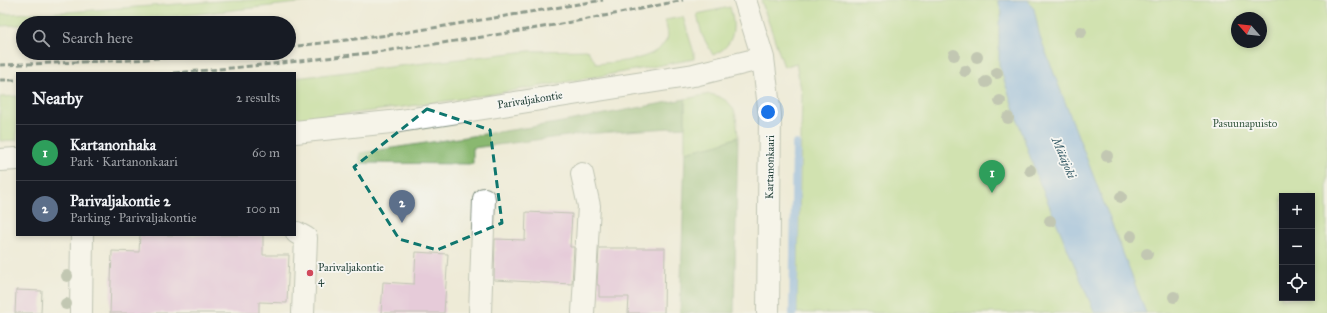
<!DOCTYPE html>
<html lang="en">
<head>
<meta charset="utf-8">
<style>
  :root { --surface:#171b24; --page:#20242c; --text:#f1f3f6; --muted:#9ea1a6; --line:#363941; --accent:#7c3aed }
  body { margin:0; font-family:"IM FELL Great Primer",serif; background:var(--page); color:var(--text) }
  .controls { position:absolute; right:12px; bottom:12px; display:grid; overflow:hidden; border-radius:0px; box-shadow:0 2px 6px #0003 }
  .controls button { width:36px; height:36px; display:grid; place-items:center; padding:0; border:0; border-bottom:1px solid var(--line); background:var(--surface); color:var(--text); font:20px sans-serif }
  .compass { position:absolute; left:1231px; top:12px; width:36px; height:36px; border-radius:50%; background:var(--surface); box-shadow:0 2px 6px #0003; rotate:297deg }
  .you { position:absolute; left:768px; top:112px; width:14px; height:14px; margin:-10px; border:3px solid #fff; border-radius:50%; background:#1a73e8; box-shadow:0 0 0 6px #1a73e833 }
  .badge { display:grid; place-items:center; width:26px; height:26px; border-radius:50%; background:var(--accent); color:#fff; font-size:13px; font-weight:700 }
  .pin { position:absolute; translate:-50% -33px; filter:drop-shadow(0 1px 2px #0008) }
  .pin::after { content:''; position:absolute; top:21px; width:14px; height:12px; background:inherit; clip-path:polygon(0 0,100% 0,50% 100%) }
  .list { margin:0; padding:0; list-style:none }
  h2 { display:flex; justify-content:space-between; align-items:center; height:52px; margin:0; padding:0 16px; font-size:17px }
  h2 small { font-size:13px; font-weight:400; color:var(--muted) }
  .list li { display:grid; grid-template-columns:26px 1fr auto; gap:12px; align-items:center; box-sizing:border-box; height:56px; padding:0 16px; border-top:1px solid var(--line) }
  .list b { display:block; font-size:15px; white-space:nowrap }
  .list p { margin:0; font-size:13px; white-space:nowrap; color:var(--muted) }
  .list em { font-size:13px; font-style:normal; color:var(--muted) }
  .icon { flex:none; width:22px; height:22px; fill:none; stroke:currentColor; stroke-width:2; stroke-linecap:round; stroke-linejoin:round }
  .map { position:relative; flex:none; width:1327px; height:313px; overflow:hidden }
  .search { position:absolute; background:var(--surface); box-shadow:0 2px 6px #0003; left:16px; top:16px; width:280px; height:44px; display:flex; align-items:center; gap:10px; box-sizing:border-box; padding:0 14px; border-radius:22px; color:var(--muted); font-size:15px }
  .panel { position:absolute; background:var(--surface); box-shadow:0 2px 6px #0003; left:16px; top:72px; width:280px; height:164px; border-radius:0px }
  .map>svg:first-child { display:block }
</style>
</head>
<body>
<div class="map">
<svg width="1327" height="313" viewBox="0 0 1327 313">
  <rect width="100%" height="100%" fill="#f6f6f2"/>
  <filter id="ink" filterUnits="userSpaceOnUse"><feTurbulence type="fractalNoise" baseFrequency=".025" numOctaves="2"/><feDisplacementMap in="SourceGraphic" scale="8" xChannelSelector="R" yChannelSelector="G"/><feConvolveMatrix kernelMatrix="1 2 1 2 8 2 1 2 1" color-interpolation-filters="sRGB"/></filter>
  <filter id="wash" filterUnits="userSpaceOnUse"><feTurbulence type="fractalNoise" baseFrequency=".012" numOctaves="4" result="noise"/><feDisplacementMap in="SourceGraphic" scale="16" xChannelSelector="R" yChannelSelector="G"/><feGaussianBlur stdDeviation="0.9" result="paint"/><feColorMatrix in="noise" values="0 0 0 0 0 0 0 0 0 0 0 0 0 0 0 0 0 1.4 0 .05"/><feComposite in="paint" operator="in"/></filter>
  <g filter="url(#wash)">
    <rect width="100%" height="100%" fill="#eeebd7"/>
    <path fill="#add782" stroke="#668a5b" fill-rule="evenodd" d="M233 0H325L180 16 0 26V14L67 12Z
      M761 0H1327V313H797L802 94 796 63 784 67ZM1237 18H1261V42H1237ZM1282 196H1312V298H1282Z
      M730 7C736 28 735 46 713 55L702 35 697 14Z
      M683 17 694 53V59C561 84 429 106 295 120V78L529 51 587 50 597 64C618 61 652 62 666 41 670 36 666 26 665 20Z
      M710 94C737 101 736 113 738 137L716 145 685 152V99Z
      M17 96V140L0 141V97Z"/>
    <path fill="#8ab870" stroke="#547a52" d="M685 99V127L583 134 473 148V164L360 163V153L557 123Z
      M738 137 734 313H680L685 152 716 145Z"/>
    <path fill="#77abe4" stroke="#4b748c" d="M998 0H1028L1034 9 1040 37 1146 313H1095L1090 302 1036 174 999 65V23L1002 13Z"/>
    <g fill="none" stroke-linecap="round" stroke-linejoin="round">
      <path stroke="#77abe4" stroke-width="8" d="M793 313 796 144"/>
    </g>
    <g id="blocks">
      <path fill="#dba5dc" d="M526 212 572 214 570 247H574L572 284 494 280 495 239 525 240Z
        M140 235H263V255H289L287 303 259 302V313H110L112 251 139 252Z
        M599 248H665L664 313H628L629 297H599V285H597Z
        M416 252 448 254 444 313H381L383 282 414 284Z
        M16 290 42 291 41 313H15Z"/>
    </g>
  </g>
  <g filter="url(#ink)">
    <use href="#blocks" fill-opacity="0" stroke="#869486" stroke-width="1"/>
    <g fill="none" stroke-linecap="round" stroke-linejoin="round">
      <g stroke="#869486" stroke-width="24">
        <path id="minor" d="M745 0 763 58 770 115 768 313
          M295 132 400 121 694 75 763 58
          M0 160 17 159
          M582 174 589 206 583 313
          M297 233 306 238 303 313
          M81 313 82 235
          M480 313 484 199"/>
      </g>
      <use href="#minor" stroke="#fff" stroke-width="22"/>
      <path stroke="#1f3d34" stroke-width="3" stroke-dasharray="6 3" stroke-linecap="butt" d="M289 47 396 34 603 0
        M0 65 133 60 226 53
        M174 73C345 59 515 36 683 0
        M0 80H17"/>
    </g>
    <g fill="#8c9c86">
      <circle cx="1081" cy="32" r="6"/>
      <circle cx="954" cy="55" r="6"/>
      <circle cx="977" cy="57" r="6"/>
      <circle cx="965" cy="71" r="6"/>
      <circle cx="997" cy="73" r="6"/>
      <circle cx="986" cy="82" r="6"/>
      <circle cx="1000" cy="101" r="6"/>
      <circle cx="1008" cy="118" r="6"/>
      <circle cx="1107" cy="156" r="6"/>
      <circle cx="1030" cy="170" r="6"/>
      <circle cx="1121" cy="197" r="6"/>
      <circle cx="1050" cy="221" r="6"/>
      <circle cx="1131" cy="236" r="6"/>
      <circle cx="1147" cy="254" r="6"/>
      <circle cx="67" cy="276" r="6"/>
      <circle cx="1174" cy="297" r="6"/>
      <circle cx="66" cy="304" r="6"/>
    </g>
  </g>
  <path d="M0 0H1327V313H0ZM427 109 490 130 502 223 437 250 399 239 354 167Z" fill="#eeebd7" fill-opacity=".55" fill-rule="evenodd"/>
  <path fill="none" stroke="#0f766e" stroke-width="3" stroke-dasharray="8 5" stroke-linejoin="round" d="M427 109 490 130 502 223 437 250 399 239 354 167Z"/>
  <circle fill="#d1495b" stroke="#f6f6f2" stroke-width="1.5" cx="310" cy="273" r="4"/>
  <g text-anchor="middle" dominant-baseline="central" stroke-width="3.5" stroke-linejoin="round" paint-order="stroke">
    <g font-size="11" fill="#1f3d34" stroke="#f6f6f2">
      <text transform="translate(530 100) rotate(-9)">Parivaljakontie</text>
      <text transform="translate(770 167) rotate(-89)">Kartanonkaari</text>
    </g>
    <g font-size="11" fill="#3b5c44" stroke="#f6f6f2">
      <text x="1245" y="123">Pasuunapuisto</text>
    </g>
    <g font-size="11" fill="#1f3d34" stroke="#f6f6f2" text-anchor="start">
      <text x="318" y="267">Parivaljakontie<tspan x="318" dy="13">4</tspan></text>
    </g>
    <g font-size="12" font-style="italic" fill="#395e69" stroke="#f6f6f2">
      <text transform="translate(1064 158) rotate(67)">Mätäjoki</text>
    </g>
  </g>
</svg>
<div class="controls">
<button>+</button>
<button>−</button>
<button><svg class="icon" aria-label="locate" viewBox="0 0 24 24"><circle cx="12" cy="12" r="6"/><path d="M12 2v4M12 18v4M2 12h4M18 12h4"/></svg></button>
</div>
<svg class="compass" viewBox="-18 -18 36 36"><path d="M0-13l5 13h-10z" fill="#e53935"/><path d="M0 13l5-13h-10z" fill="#9ea1a6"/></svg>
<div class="you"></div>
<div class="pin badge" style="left:992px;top:193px;background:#2e9e5b">1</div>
<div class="pin badge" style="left:402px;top:223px;background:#5c6f8a">2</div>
<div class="search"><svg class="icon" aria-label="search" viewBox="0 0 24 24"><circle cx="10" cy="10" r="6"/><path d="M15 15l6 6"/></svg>Search here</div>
<section class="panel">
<h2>Nearby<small>2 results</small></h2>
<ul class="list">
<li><span class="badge" style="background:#2e9e5b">1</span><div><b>Kartanonhaka</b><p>Park · Kartanonkaari</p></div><em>60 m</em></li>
<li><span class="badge" style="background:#5c6f8a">2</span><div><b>Parivaljakontie 2</b><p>Parking · Parivaljakontie</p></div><em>100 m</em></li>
</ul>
</section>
</div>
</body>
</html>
